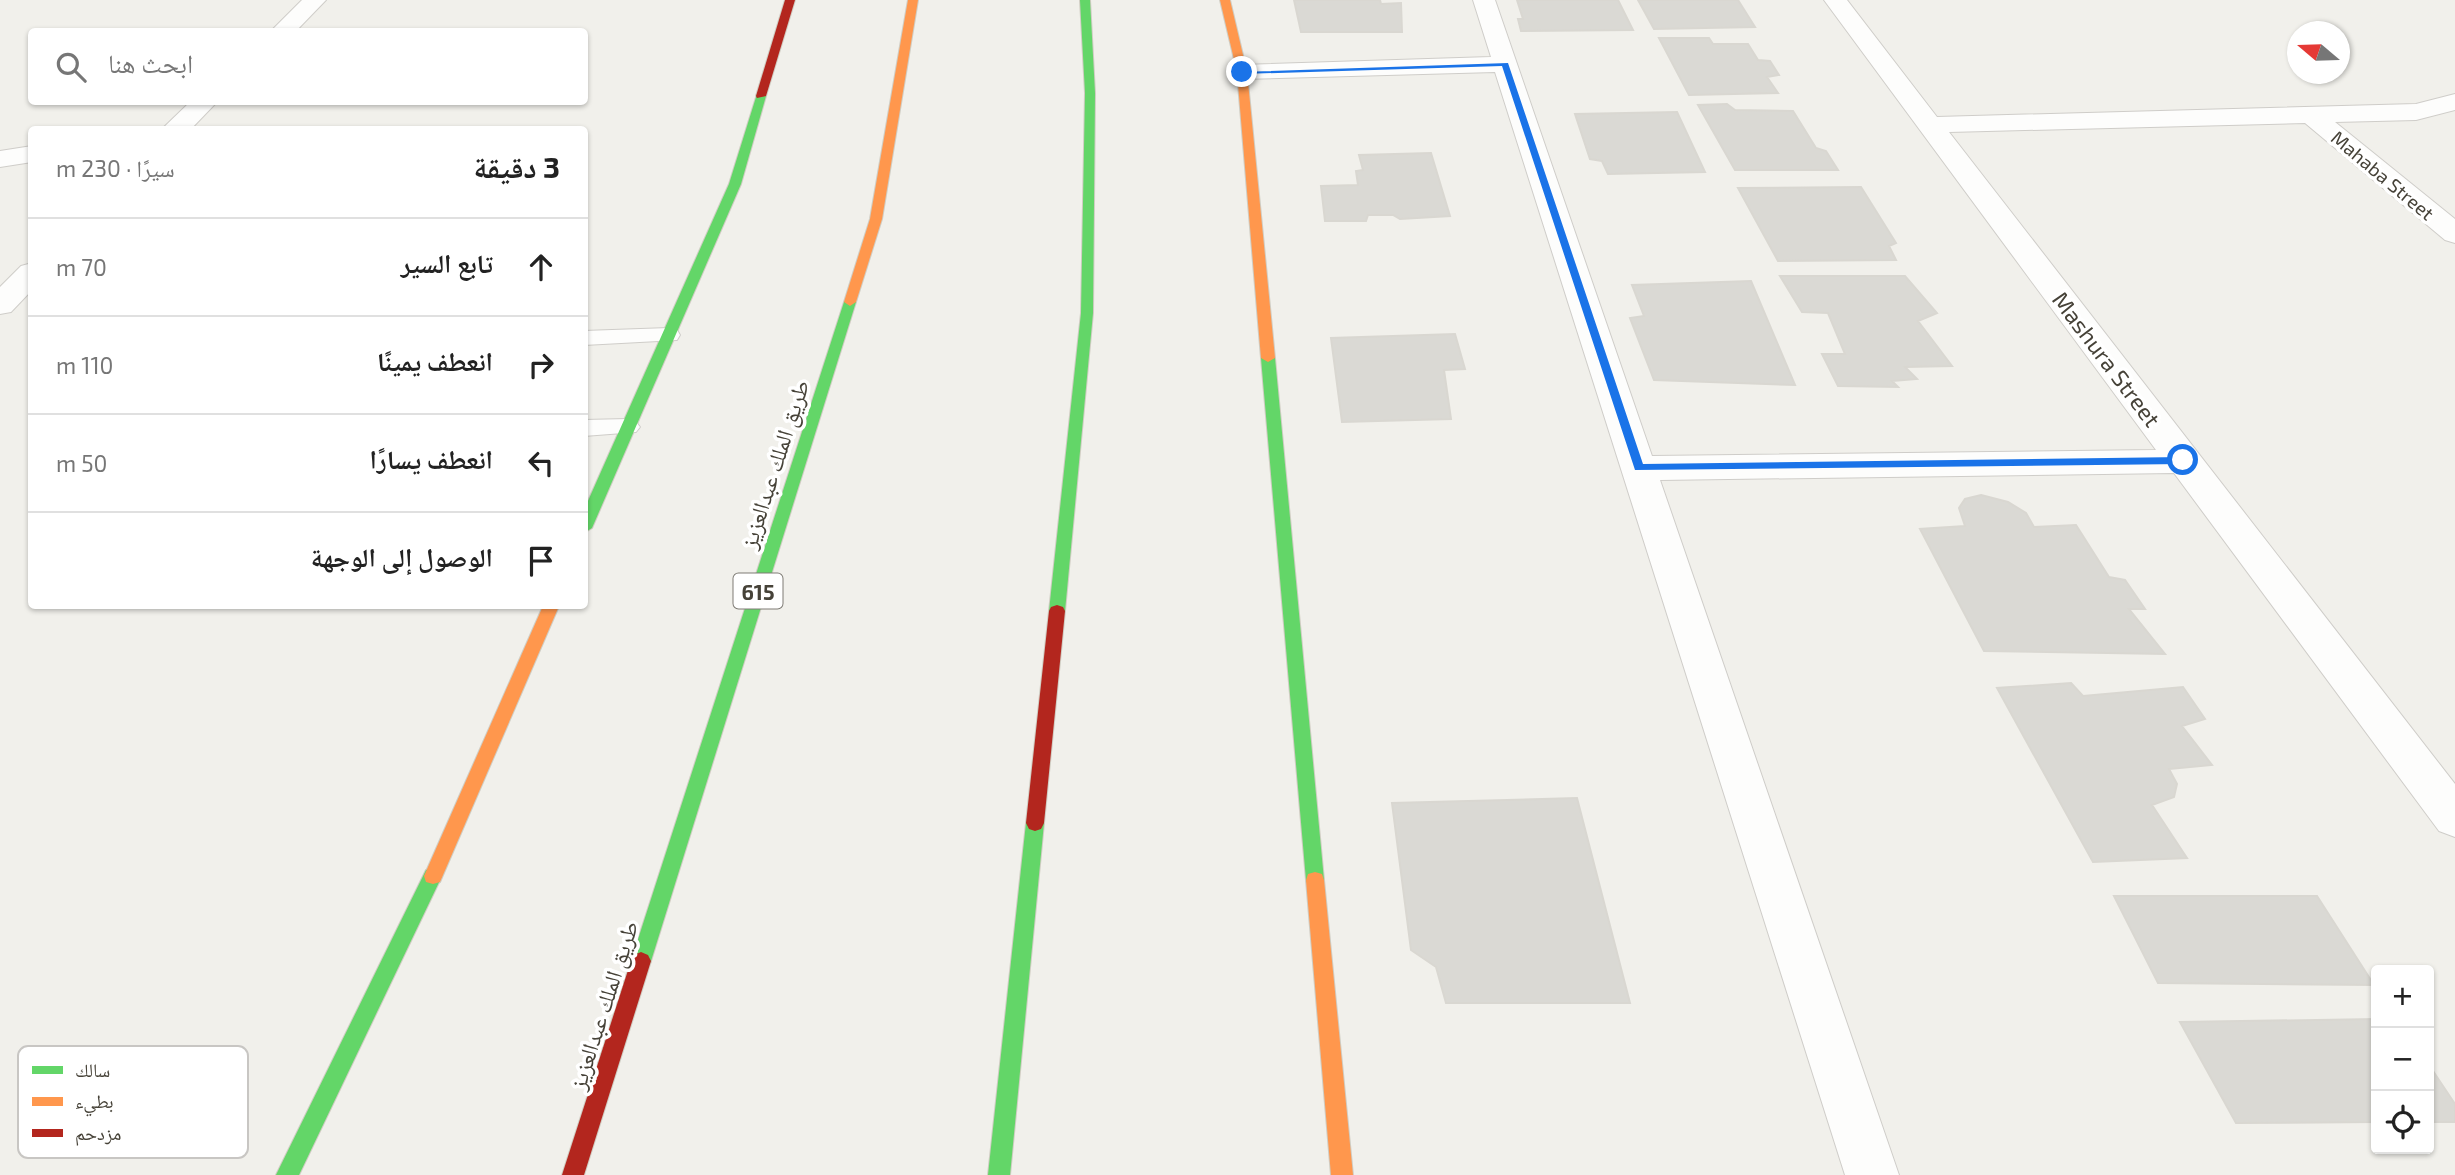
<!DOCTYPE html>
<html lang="ar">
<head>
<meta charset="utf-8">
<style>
  :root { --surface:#fff; --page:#f6f6f6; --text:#222; --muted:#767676; --line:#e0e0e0 }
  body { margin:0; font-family:"Exo 2","Noto Naskh Arabic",sans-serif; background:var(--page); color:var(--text); direction:rtl }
  .controls { position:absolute; right:21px; bottom:21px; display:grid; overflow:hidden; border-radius:7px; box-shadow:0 2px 5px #0004 }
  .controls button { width:63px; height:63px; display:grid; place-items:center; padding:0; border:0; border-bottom:2px solid var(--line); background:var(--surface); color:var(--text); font:35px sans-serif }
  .compass { position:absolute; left:2287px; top:21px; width:63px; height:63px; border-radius:50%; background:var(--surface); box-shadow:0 2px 5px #0004; rotate:289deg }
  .stop { position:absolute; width:21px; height:21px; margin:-16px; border:5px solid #1a73e8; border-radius:50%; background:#fff }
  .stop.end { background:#1a73e8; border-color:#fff; box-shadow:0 2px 7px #0008 }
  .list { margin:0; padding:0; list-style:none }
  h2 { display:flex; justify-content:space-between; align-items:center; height:91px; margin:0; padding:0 28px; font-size:30px }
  h2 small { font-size:23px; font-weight:400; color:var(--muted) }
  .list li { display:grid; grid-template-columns:46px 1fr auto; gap:21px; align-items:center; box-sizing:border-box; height:98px; padding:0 28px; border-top:2px solid var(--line) }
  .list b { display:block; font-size:26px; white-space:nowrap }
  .list em { font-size:23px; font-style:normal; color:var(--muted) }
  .icon { flex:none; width:38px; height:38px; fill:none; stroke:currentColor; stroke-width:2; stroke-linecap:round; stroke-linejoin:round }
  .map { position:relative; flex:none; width:2455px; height:1175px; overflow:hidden; direction:ltr }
  .search { position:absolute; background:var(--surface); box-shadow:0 2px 5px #0004; left:28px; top:28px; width:560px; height:77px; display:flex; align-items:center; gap:18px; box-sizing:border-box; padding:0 24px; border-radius:7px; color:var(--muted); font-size:26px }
  .panel { position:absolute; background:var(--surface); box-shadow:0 2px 5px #0004; left:28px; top:126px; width:560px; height:483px; border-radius:7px; direction:rtl }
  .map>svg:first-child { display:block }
</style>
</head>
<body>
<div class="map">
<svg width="2455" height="1175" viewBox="0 0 2455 1175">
  <rect width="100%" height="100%" fill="#f1f0eb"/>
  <path fill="#dad9d4" stroke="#d9d7d1" stroke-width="2" d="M1294 0H1380L1381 4 1401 3 1402 32H1301Z
    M1517 0H1618L1633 30 1521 31 1518 19H1523Z
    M1638 0H1738L1755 27 1654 29Z
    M1659 38H1709L1713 44H1748L1758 60 1770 61 1779 75 1767 77 1778 93 1689 95Z
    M1727 104 1735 110 1793 111 1816 148 1826 151 1838 170H1735L1698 105Z
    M1677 112 1705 172 1608 174 1602 161 1590 159 1575 114Z
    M1431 153 1450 216 1400 219 1393 215H1368L1366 221H1325L1321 186 1358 185 1356 171 1363 170 1359 155Z
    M1861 187 1896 243 1889 246 1896 260 1778 261 1738 188Z
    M1780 276H1905L1937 313 1918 321 1952 366 1905 367 1917 379 1892 381 1898 387 1838 386 1822 354H1845L1828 313 1802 312Z
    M1751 281 1795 385 1654 380 1630 318 1644 316 1632 285Z
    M1455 334 1465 369 1444 370 1451 419 1342 422 1331 338Z
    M1981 495 2008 502 2026 513 2034 527 2076 525 2109 577 2125 580 2145 609H2129L2165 654 1984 651 1920 529 1965 526 1959 508 1965 499Z
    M2071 683 2083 696 2183 687 2205 719 2182 726 2212 765 2169 769 2177 784 2174 797 2152 805 2187 858 2093 862 1997 688Z
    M1577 798 1630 1003H1446L1436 967 1411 950 1392 803Z
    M2114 896H2317L2374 985 2158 983Z
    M2376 1019V1122L2236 1123 2180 1022Z
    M2429 1065 2455 1104V1122H2429Z"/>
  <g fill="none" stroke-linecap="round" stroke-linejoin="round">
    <g stroke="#cfcdc9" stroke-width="2">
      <path id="lane" d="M669 328 677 330 680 335 677 340 584 345V331Z
        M628 419 636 422 640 427 636 432 584 436V420Z"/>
    </g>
    <g stroke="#cfcdc9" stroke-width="2">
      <path id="street" d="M302 0H326L295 32H270Z
        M1473 0H1495L1652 456 2156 450 1824 0H1847L1937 117 2416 104 2455 94V110L2416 120 2335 122 2455 219V243L2445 240 2305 123 1949 132 2455 784V837L2439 831 2174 473 1660 480 1899 1175H1845L1495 72 1242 79 1233 77 1230 72 1233 67 1242 65 1491 57Z
        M190 102H217L190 130H161Z
        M32 146V162L0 167V151Z
        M32 263V290L11 312 0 314V287L21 266Z"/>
    </g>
    <g stroke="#d0cdc3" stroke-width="2">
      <path id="fast" d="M1080 0H1090L1095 93 1093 313 1065 611 1063 615H1051L1049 611 1081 313 1085 93Z
        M757 94 766 96 741 184 592 528 584 533V510L729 184Z
        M850 298 856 302 651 961 648 967 641 970 634 967 631 961 844 302Z
        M1268 354 1275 358 1324 880 1322 886 1315 888 1308 886 1306 880 1261 358Z
        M1035 815 1041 817 1044 823 1010 1175H988L1026 823 1029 817Z
        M433 868 440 870 442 876 299 1175H276L426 870Z"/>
    </g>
    <g stroke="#d0cdc3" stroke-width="2">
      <path id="slow" d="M908 0H918L882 219 856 302 850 306 844 302 870 219Z
        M1220 0H1230L1247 72 1275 358 1268 362 1261 358 1237 72Z
        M543 606H559L440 882 433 884 426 882 424 876Z
        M1315 872 1322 874 1324 880 1353 1175H1331L1306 880 1308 874Z"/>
    </g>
    <g stroke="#d0cdc3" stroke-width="2">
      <path id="jam" d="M785 0H795L766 96 757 98 756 96Z
        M1057 605 1063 607 1065 611 1044 823 1041 829 1035 831 1029 829 1026 823 1049 611 1051 607Z
        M641 952 648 955 651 961 584 1175H562L631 961 634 955Z"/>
    </g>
    <use href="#lane" fill="#fdfdfc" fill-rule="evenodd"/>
    <use href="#street" fill="#fdfdfc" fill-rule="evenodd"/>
    <use href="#fast" fill="#63d668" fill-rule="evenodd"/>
    <use href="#slow" fill="#ff974d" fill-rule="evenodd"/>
    <use href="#jam" fill="#b3261e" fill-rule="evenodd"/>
  </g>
  <path fill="#1a73e8" d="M1508 63 1643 464 2183 457 2188 460 2183 464 1635 470 1502 66 1242 74 1239 72Z"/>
  <g text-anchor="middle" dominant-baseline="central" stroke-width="7" stroke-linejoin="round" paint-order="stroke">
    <g font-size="19" fill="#464238" stroke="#fff">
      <text transform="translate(2383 175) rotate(40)">Mahaba Street</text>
    </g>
    <rect fill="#fff" stroke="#7e7b74" stroke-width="2" x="733.5" y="573.5" width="49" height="35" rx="5"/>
    <g font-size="21" font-weight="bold" fill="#464238">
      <text x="758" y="591">615</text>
    </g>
    <g font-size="23" fill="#464238" stroke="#fff">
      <text transform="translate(2107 359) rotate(53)">Mashura Street</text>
      <text transform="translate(774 464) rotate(-72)">طريق الملك عبدالعزيز</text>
      <text transform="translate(603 1005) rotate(-72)">طريق الملك عبدالعزيز</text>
    </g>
  </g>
  <rect x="18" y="1046" width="230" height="112" rx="10" fill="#fff" stroke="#c8c6c3" stroke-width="2"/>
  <rect x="32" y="1066" width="31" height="8" fill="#63d668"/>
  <rect x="32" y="1097" width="31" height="9" fill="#ff974d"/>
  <rect x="32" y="1129" width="31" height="8" fill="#b3261e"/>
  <g font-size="19" fill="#464238">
    <text x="75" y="1077">سالك</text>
    <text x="75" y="1108">بطيء</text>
    <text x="75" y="1140">مزدحم</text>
  </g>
</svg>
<div class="controls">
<button>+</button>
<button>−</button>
<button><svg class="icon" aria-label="locate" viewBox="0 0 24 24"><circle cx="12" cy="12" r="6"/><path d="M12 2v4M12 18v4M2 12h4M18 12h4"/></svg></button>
</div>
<svg class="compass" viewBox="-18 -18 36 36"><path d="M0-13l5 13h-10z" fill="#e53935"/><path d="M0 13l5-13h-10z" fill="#767676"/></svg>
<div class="stop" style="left:2183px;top:460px"></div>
<div class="stop end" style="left:1242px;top:72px"></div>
<div class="search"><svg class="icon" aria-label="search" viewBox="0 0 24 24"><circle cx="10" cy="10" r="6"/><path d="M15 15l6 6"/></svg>ابحث هنا</div>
<section class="panel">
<h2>3 دقيقة<small>سيرًا · 230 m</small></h2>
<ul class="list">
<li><svg class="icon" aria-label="ahead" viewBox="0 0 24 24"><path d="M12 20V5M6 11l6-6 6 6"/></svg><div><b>تابع السير</b></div><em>70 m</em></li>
<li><svg class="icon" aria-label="right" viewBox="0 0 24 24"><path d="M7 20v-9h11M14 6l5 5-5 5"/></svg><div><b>انعطف يمينًا</b></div><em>110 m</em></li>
<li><svg class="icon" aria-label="left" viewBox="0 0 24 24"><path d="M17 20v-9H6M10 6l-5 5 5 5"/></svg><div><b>انعطف يسارًا</b></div><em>50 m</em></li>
<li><svg class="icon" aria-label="arrive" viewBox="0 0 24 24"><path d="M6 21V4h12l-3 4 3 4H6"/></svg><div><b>الوصول إلى الوجهة</b></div></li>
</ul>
</section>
</div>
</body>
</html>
